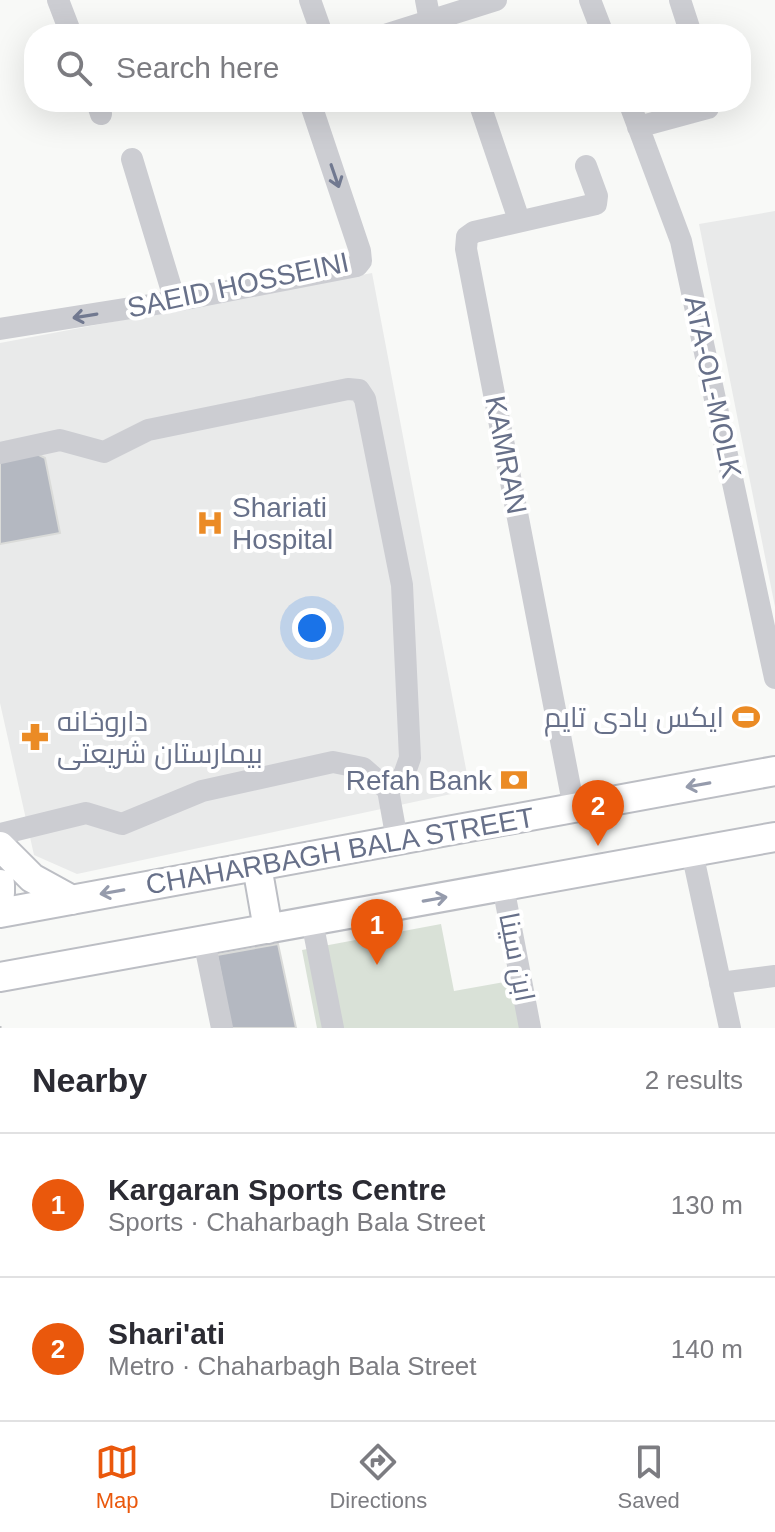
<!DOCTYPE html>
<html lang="en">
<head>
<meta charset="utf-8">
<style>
  :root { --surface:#fff; --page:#f7f7f7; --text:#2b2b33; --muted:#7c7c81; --line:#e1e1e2; --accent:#ea580c }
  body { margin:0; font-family:Arial,Cairo,sans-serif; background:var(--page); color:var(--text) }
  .you { position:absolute; left:312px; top:628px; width:28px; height:28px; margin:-20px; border:6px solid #fff; border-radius:50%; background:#1a73e8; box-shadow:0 0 0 12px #1a73e833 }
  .badge { display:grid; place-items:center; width:52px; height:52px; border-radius:50%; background:var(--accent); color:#fff; font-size:26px; font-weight:700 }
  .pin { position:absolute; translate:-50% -66px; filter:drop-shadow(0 2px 4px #0008) }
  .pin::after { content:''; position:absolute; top:42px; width:28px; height:24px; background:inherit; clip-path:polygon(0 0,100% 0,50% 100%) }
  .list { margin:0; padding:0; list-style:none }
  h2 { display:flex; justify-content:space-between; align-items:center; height:104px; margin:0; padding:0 32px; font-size:34px }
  h2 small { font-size:26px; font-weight:400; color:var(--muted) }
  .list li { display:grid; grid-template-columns:52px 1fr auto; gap:24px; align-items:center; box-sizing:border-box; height:144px; padding:0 32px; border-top:2px solid var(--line) }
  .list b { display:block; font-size:30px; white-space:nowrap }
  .list p { margin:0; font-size:26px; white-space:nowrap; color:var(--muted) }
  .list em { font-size:26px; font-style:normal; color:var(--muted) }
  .icon { flex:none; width:44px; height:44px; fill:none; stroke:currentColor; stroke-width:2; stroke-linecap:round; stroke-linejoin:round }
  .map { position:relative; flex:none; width:775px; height:1028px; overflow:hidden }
  .search { position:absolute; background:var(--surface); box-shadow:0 8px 32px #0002; left:24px; right:24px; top:24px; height:88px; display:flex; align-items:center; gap:20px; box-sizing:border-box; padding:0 28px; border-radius:32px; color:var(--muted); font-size:30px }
  .sheet { height:392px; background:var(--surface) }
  nav { display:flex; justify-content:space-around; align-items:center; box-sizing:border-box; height:112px; border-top:2px solid var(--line); background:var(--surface); font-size:22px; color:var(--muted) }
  nav a { display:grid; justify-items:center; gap:4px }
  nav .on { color:var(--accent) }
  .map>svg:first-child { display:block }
</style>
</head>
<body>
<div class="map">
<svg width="775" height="1028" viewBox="0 0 775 1028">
  <rect width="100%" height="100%" fill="#f8f9f7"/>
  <path fill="#e9eaea" d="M775 211V607L699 224Z
    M372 273 470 790 77 874 34 855 0 703V343Z"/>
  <path fill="#d9e1d7" d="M441 924 454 991 515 980 525 1028H317L302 950Z"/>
  <path fill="#b4b8c1" stroke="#dadbd9" stroke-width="2" d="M33 452 45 458 60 533 0 544V460Z
    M278 944 296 1028H231L217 955Z"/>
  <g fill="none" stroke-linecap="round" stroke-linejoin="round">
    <g stroke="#bcbec4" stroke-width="32">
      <path id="major" d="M0 846 32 878 72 900
        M257 866 268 929
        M0 884V893
        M0 913 775 771
        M0 977 775 837"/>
    </g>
    <path stroke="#c0c2c5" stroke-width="3" stroke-dasharray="4 4" stroke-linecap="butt" d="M0 1026V1028"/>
    <path stroke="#cccdd2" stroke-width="22" d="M58 0 71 34
      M310 0 322 34
      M426 0 430 21
      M590 0 603 34
      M680 0 691 34
      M388 34 496 0
      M97 102 101 114
      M479 102 519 220
      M629 102 681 241 775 678
      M638 127 708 108
      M132 159 175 301
      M0 329 175 301 357 266 361 261 360 251 310 102
      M0 453 60 440 104 452 148 430 348 389 359 390 365 399 402 585 410 758 404 775 388 790 363 768 333 762 202 791 122 824 86 813 0 834
      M388 790 397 840
      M574 808 466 249 467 237 474 232 596 204 597 196 586 166
      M692 852 730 1028
      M503 886 530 1028
      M312 921 333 1028
      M204 940 222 1028
      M720 983 775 976"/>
    <use href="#major" stroke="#fff" stroke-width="28"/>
  </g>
  <defs><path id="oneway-shaft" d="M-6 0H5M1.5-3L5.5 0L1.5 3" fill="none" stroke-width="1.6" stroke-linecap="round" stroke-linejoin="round" transform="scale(2)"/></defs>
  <g stroke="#717990">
    <use href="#oneway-shaft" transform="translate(335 176) rotate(71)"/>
    <use href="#oneway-shaft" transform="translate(85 316) rotate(171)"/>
  </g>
  <g stroke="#959bac">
    <use href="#oneway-shaft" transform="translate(698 785) rotate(170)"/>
    <use href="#oneway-shaft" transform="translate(112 892) rotate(170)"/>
    <use href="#oneway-shaft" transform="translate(435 899) rotate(-10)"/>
  </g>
  <defs>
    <g id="hospital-bare" transform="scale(2.16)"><path d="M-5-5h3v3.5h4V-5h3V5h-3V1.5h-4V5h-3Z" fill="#eb8b25" stroke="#fff" stroke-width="2.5" paint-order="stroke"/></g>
    <g id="stadium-bare" transform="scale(2.16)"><path d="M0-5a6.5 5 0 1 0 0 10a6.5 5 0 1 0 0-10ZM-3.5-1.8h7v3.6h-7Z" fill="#eb8b25" stroke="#fff" stroke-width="2.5" paint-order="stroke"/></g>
    <g id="pharmacy-bare" transform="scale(2.16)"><path d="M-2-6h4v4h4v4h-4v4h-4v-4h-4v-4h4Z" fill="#eb8b25" stroke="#fff" stroke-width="2.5" paint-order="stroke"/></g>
    <g id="bank-bare" transform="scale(2.16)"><path d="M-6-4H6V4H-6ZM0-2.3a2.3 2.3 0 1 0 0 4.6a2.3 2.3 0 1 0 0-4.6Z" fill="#eb8b25" stroke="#fff" stroke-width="2.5" paint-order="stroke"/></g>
  </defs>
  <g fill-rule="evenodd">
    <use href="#hospital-bare" x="210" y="523"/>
    <use href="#stadium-bare" x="746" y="717"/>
    <use href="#pharmacy-bare" x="35" y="737"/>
    <use href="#bank-bare" x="514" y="780"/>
  </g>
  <g text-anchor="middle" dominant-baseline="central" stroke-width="8" stroke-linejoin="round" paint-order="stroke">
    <g font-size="28" fill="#677089" stroke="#fff">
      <text transform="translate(238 285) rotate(-12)">SAEID HOSSEINI</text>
      <text transform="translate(713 387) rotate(78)">ATA-OL-MOLK</text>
      <text transform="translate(506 455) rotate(79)">KAMRAN</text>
      <text transform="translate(340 851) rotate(-10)">CHAHARBAGH BALA STREET</text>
      <text transform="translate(517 957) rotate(79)">ابن سینا</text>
    </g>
    <g font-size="28" fill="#677089" stroke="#fff" text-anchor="start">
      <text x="232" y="507">Shariati<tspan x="232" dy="32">Hospital</tspan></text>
      <text x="724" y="717" text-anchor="end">ایکس بادی تایم</text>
      <text x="57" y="721">داروخانه<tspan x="57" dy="32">بیمارستان شریعتی</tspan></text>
      <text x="492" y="780" text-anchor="end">Refah Bank</text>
    </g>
  </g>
</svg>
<div class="you"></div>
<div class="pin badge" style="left:377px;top:965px">1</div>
<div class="pin badge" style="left:598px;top:846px">2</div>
<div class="search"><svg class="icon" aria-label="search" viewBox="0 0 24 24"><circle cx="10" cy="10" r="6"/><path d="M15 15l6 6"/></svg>Search here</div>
</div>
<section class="sheet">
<h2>Nearby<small>2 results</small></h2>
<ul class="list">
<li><span class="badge">1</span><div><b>Kargaran Sports Centre</b><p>Sports · Chaharbagh Bala Street</p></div><em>130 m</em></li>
<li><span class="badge">2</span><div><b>Shari'ati</b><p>Metro · Chaharbagh Bala Street</p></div><em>140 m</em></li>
</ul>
</section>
<nav>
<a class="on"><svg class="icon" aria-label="map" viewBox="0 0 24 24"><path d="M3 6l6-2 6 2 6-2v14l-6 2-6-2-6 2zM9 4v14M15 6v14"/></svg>Map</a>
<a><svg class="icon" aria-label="directions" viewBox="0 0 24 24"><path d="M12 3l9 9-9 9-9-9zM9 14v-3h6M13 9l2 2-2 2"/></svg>Directions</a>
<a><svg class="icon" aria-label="saved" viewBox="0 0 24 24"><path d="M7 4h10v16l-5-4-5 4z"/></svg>Saved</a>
</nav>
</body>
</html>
